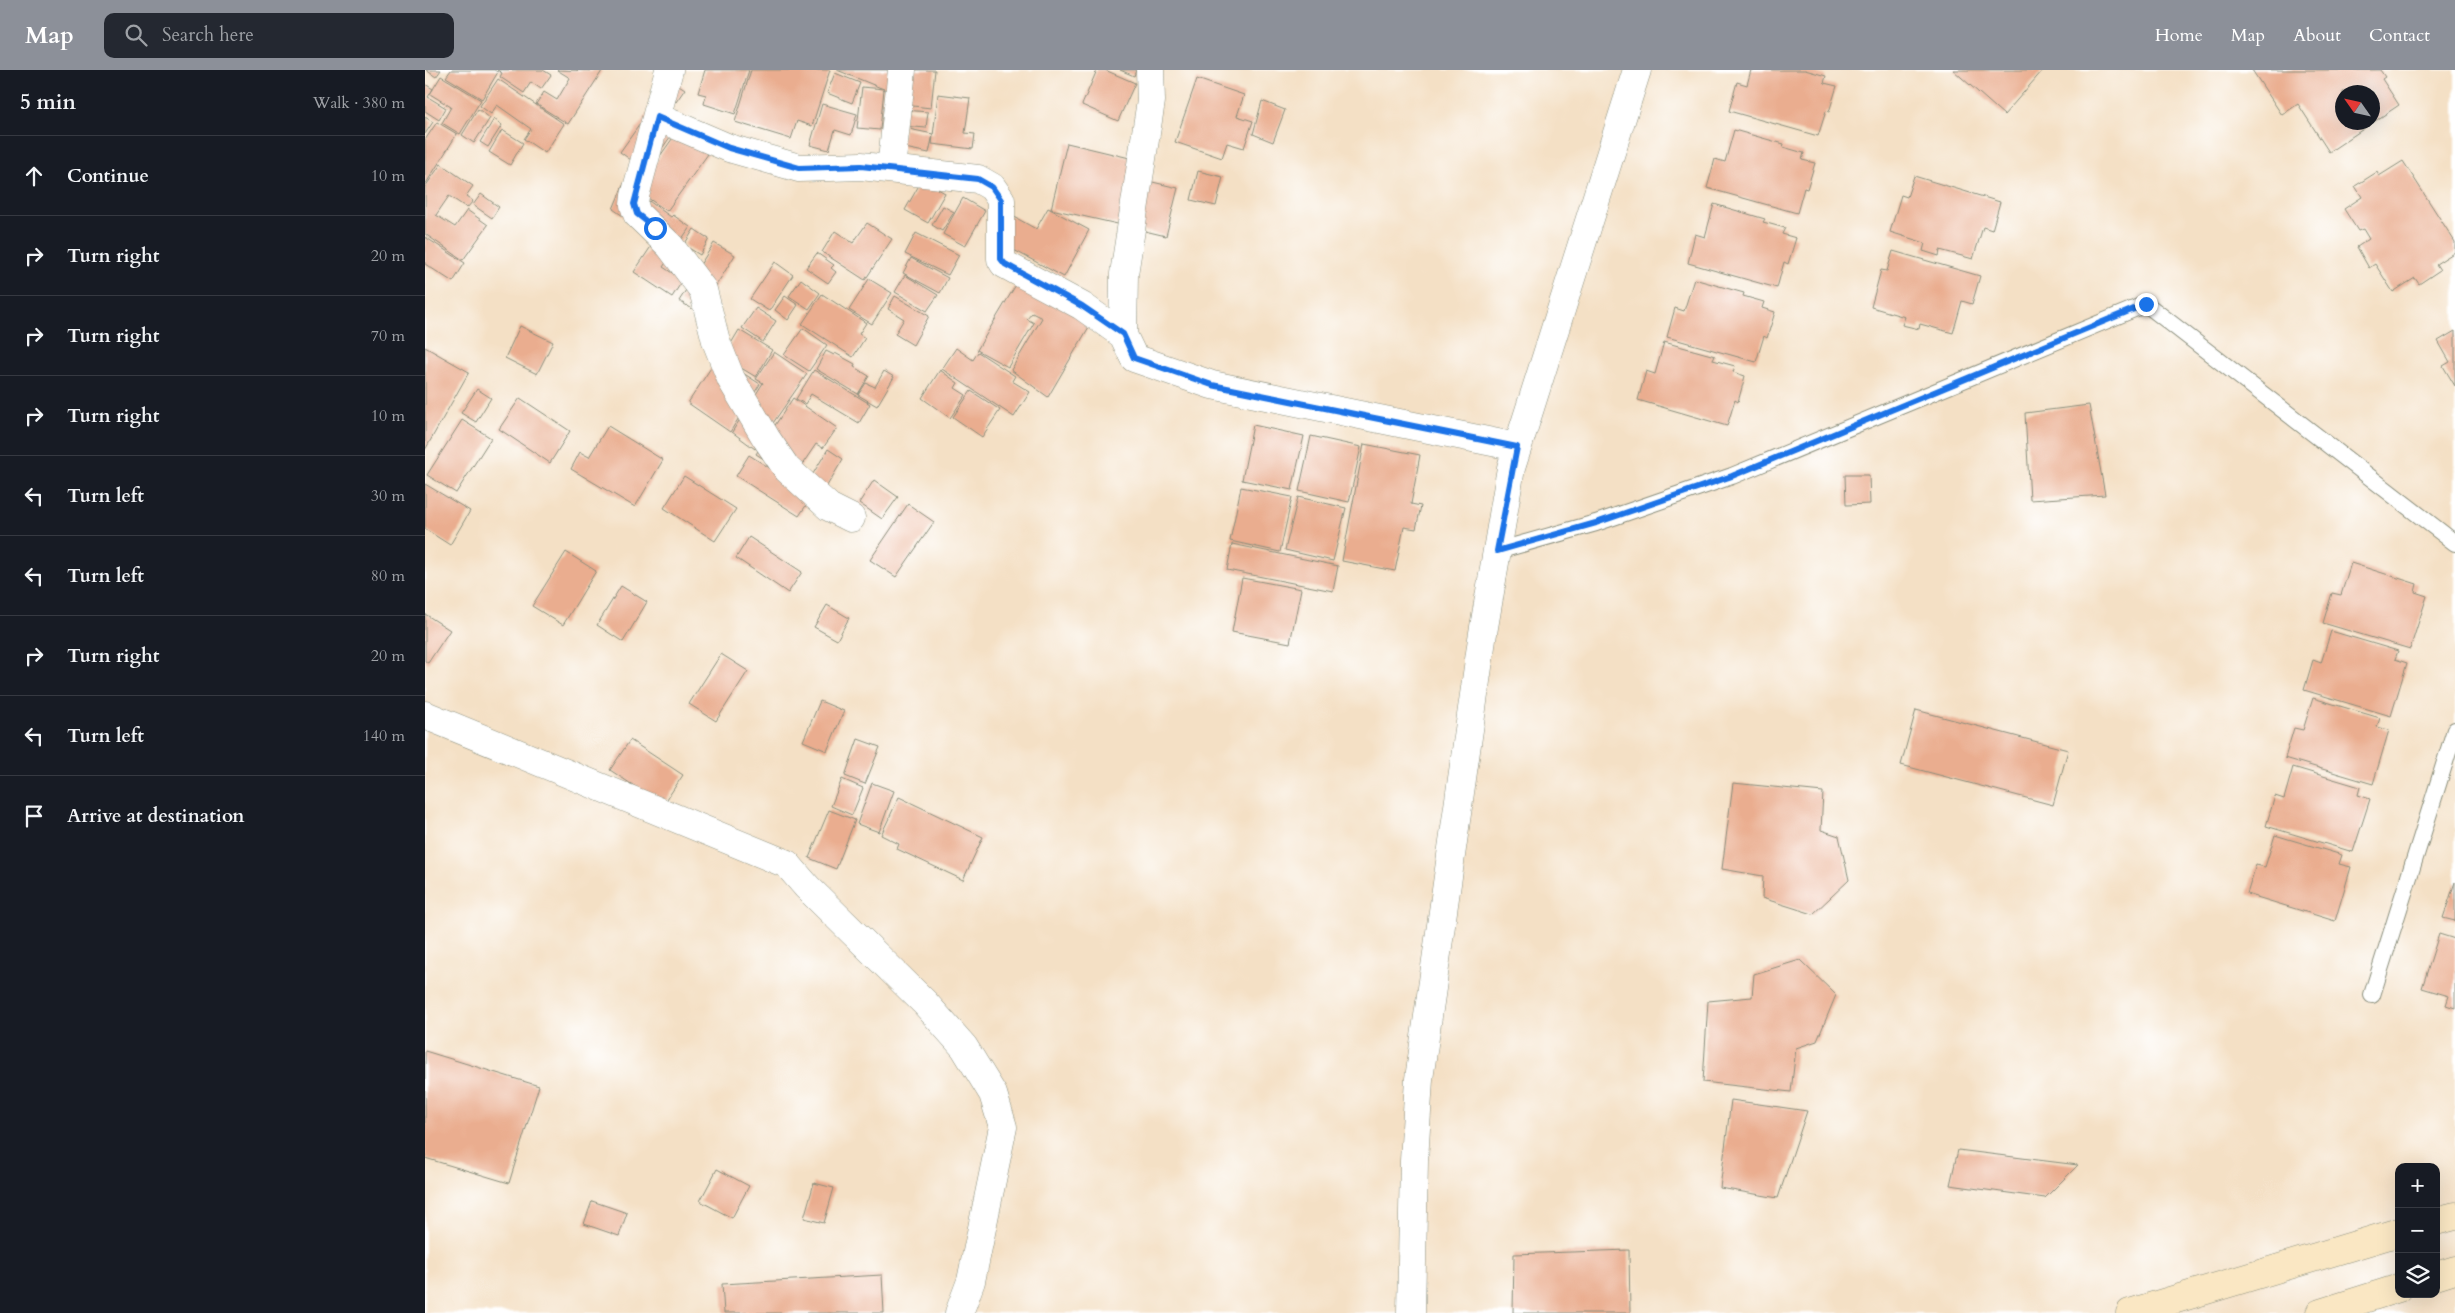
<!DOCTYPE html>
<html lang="en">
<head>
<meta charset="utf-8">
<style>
  :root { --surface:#171b24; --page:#242831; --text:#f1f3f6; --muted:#9ea1a6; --line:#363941; --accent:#8c9099 }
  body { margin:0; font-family:Cardo,serif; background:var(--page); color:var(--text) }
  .controls { position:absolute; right:15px; bottom:15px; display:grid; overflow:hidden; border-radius:10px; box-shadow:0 5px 20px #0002 }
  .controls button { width:45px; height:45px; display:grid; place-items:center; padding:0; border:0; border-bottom:1px solid var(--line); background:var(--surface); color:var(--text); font:25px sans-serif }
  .compass { position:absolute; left:1910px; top:15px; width:45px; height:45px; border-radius:50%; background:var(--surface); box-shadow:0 5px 20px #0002; rotate:304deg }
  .stop { position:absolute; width:15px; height:15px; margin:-11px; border:4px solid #1a73e8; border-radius:50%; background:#fff }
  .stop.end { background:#1a73e8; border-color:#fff; box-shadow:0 1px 5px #0008 }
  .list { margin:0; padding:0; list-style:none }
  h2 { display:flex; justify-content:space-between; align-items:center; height:65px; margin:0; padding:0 20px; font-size:21px }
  h2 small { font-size:16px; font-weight:400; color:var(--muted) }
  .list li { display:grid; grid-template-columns:32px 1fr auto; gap:15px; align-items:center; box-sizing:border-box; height:80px; padding:0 20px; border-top:1px solid var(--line) }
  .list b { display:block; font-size:19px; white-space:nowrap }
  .list em { font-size:16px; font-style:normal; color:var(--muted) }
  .icon { flex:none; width:28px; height:28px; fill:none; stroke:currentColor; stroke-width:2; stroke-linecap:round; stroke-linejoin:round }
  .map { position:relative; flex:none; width:2030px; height:1243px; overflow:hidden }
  header { display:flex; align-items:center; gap:30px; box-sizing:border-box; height:70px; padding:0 25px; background:var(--accent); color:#fff }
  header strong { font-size:24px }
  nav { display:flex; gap:28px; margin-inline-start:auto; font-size:18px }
  .search { width:350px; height:45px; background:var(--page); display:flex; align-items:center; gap:12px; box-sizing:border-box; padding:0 18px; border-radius:10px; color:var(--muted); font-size:19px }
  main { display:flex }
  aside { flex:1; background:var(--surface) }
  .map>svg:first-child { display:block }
</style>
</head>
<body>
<header>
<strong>Map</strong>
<div class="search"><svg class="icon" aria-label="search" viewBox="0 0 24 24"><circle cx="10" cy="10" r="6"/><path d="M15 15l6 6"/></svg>Search here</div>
<nav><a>Home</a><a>Map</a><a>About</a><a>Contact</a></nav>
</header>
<main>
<aside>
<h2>5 min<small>Walk · 380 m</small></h2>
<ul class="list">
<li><svg class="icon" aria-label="ahead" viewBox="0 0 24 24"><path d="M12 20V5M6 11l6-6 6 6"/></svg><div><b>Continue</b></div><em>10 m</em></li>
<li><svg class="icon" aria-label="right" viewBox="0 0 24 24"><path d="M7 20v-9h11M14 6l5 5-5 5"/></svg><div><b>Turn right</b></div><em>20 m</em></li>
<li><svg class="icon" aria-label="right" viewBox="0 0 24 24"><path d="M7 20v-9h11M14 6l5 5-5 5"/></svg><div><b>Turn right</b></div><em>70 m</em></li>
<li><svg class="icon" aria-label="right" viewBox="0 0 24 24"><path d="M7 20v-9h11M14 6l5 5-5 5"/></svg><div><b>Turn right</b></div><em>10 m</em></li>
<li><svg class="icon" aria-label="left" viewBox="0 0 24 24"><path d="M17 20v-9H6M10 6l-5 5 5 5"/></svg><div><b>Turn left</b></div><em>30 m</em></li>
<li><svg class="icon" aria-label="left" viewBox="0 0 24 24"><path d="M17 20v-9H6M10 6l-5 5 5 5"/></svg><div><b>Turn left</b></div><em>80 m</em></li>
<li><svg class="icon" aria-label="right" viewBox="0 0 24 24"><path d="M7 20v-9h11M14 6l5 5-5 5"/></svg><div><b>Turn right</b></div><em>20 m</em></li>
<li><svg class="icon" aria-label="left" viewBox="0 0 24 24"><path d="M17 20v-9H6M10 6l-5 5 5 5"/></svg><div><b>Turn left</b></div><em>140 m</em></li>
<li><svg class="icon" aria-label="arrive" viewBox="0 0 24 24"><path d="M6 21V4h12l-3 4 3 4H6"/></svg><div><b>Arrive at destination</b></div></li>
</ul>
</aside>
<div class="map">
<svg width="2030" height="1243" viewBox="0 0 2030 1243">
  <rect width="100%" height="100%" fill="#fff"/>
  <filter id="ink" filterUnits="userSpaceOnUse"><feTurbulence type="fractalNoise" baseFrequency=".02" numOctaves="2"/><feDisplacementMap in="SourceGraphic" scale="10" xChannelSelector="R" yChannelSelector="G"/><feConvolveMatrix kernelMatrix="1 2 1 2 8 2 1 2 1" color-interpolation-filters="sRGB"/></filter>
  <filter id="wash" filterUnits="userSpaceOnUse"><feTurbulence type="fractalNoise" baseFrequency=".0096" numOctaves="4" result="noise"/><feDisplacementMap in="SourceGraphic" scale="20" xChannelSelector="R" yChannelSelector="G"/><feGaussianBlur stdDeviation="1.12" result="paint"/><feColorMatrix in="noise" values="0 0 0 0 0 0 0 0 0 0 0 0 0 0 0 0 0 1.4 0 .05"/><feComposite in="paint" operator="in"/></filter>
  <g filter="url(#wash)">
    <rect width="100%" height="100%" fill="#f4e0c5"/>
    <g id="blocks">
      <path fill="#eaad8f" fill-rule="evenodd" d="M1 0H16L11 7Z
        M26 0H69L73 2 57 29 21 7Z
        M72 0H118L126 5 116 19 106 12 99 23 75 7 77 3Z
        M132 0 177 1 143 54 111 34 119 22 132 30 145 8Z
        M280 0H324L310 44 279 34 281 25 273 23Z
        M326 0H405L387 56 372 51 366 69 310 52Z
        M412 0H465L461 20Z
        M483 0H510L506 38 479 35Z
        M672 0H680L710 13 693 51 657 35Z
        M695 0H711L709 6Z
        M1326 0H1380L1401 6 1399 13 1412 16 1404 42 1401 41 1393 66 1304 41 1312 12 1322 15Z
        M1528 0H1618L1579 45Z
        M1827 0H1955L1960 7 1957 9 1974 35 1904 82 1873 34 1857 45ZM1918 22H1948V52H1918Z
        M410 3 435 13 427 33 402 23Z
        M16 6 56 30 35 64 17 53 26 37 5 24Z
        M243 8 260 19 251 32 235 21Z
        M73 9 139 54 120 83 99 69 106 59 72 35 66 44 55 36Z
        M772 9 819 25 812 46 828 51 819 78 802 73 797 88 750 72Z
        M0 14 8 19 3 27 21 38 14 50 0 41Z
        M437 17 459 19 455 60 432 58Z
        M513 24 545 28 540 63 550 64 548 79 507 74Z
        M837 31 860 40 848 72 828 64Z
        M397 34 432 44 426 65 410 60 404 80 385 75Z
        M53 39 65 48 49 73 37 65Z
        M480 40 503 42 501 58 478 56Z
        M222 44 248 63 221 101 195 82Z
        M0 47 8 52 0 64Z
        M69 49 77 55 63 77 55 72Z
        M12 52 32 64 0 115V70Z
        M479 58 508 64 504 83 475 77Z
        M77 60 98 73 85 95 64 82Z
        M1309 60 1359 74 1358 77 1379 83 1377 90 1390 93 1382 119 1379 118 1372 143 1282 118 1290 89 1300 92Z
        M252 62 283 84 242 141 211 120Z
        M642 73 713 90 697 155 626 139Z
        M1978 91 2030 172V182L2011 194 2015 200 1994 214 1990 208 1968 222 1950 194 1944 198 1932 177 1944 169 1938 159 1933 161 1919 139 1937 127 1930 116 1952 102 1954 106Z
        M16 94 48 116 41 126 48 131 42 138 24 126 11 145 30 157 42 140 63 155 38 190 0 164V117Z
        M773 101 798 107 791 136 766 130Z
        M1489 106 1575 132 1567 160 1558 157 1548 189 1515 180 1514 186 1498 181 1500 173 1465 162 1476 125 1482 127Z
        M497 110 520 123 503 153 480 140Z
        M719 110 753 118 741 166 707 158Z
        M199 113 246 147 248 145 265 157 238 197 258 210 247 227 209 202 231 169 188 139Z
        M56 124 74 137 67 148 48 135Z
        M538 128 560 141 540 176 518 164Z
        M1289 134 1340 149 1338 152 1360 158 1357 164 1371 168 1363 194 1359 192 1352 218 1263 193 1270 164 1280 167Z
        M518 136 529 142 517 161 507 155Z
        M623 138 664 160 639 207 572 171 586 145 611 159Z
        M442 153 467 169 440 210 397 182 410 161 428 173Z
        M269 159 284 169 275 185 259 175Z
        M491 163 534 185 523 205 480 184Z
        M0 167 40 193 28 212 0 194Z
        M289 173 310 185 287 222 266 209Z
        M1468 181 1555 206 1547 234 1537 231 1528 263 1495 254 1494 259 1477 255 1480 247 1446 237 1456 200 1462 201Z
        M392 183 409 195 406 198 411 202 403 213 381 198Z
        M486 188 523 208 515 223 478 203Z
        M350 192 368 205 344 241 325 229Z
        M480 205 513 225 502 241 470 222Z
        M595 208 668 250 623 327 586 300 617 248 607 243 602 249 609 253 583 297 552 280Z
        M376 209 395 223 384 239 364 226Z
        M444 209 467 223 447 254 424 240Z
        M1269 209 1319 223 1318 226 1339 232 1337 238 1350 242 1342 268 1339 266 1331 292 1242 267 1250 238 1259 241Z
        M266 212 271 241 254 231Z
        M397 224 441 253 434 264 440 268 428 287 377 254Z
        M360 226 373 235 363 250 350 240Z
        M470 226 504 246 488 275 470 264 479 249 463 239Z
        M331 238 351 251 338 272 317 258Z
        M95 256 128 272 112 304 80 288Z
        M378 258 402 275 384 301 359 285Z
        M314 260 347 280 331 307 298 287Z
        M2030 261V316L2018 296 2025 292 2013 271Z
        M1239 272 1290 286 1288 290 1310 296 1308 302 1320 306 1313 332 1310 330 1302 356 1213 330 1221 301 1230 304Z
        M0 277 44 302 0 380Z
        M531 278 548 290 553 282 590 306 587 311 605 322 589 347 517 299Z
        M401 281 409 285 410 283 430 294 429 297 444 306 433 324 391 299Z
        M349 282 382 304 330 379 307 362 338 313 331 309Z
        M293 287 335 314 305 362 263 333Z
        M389 300 445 334 434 353 386 324 380 334 371 329Z
        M515 300 533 313 530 318 541 325 525 348 497 328Z
        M459 301 469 307 452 336 433 325 441 313 450 317Z
        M52 319 66 328 51 352 36 343Z
        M546 321 575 340 557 367 528 347Z
        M95 328 145 361 125 393 74 359Z
        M368 328 412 358 398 378 391 374 368 408 331 384Z
        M1664 335 1680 425 1605 430 1600 343Z
        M37 350 66 368 31 423 2 405Z
        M828 355 879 366 867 420 817 410Z
        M183 356 238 390 210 437 146 399 155 382 164 387Z
        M886 366 936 377 924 432 874 421Z
        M939 374 995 385 986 434 996 436 991 459 979 457 970 501 917 491Z
        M403 379 418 389 396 426 380 417Z
        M324 385 388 425 374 446 311 406Z
        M1420 405H1444L1445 434 1421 435Z
        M259 406 311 439 290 471 239 438Z
        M449 410 473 427 457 449 434 433Z
        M0 414 45 441 25 475 0 459Z
        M816 417 867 427 855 482 805 471Z
        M873 427 921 438 908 491 860 480Z
        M483 434 509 452 471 507 445 490Z
        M324 467 377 502 363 523 311 488Z
        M807 474 913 496 908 521 802 500Z
        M141 482 171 501 138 555 107 536Z
        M1926 493 1992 514 1990 522 2002 526 1985 579 1898 553 1907 523 1916 525Z
        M817 508 876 519 865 573 807 562Z
        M196 516 222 532 198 572 172 555Z
        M402 535 424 548 412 570 389 557Z
        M0 544 25 560 3 593 0 591Z
        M1906 561 1973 581 1970 589 1982 593 1966 646 1879 620 1888 590 1896 593Z
        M296 584 323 601 291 651 264 634Z
        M1888 628 1955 648 1952 657 1964 660 1948 714 1860 688 1869 658 1878 660Z
        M395 631 419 641 402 681 378 671Z
        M1491 640 1643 680 1628 735 1476 695Z
        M433 669 455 677 440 714 420 706Z
        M205 670 258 705 238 735 185 700Z
        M1868 697 1935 717 1933 725 1945 729 1928 782 1841 756 1850 726 1859 729Z
        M417 709 438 718 427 745 406 736Z
        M447 713 469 721 454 762 432 754Z
        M1308 713 1398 722 1396 760 1414 766 1424 810 1388 844 1337 828 1338 806 1297 799Z
        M474 727 558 767 538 810 472 779 474 774 456 765Z
        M404 740 430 750 411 799 384 788Z
        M1850 765 1917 785 1914 794 1926 797 1910 851 1822 824 1831 795 1840 797Z
        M2030 812V851L2018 848Z
        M2014 864 2030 869V938L2021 935 2024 926 1997 918Z
        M1375 890 1411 925 1392 971 1371 978 1366 1022 1278 1012 1283 931 1327 927 1329 904Z
        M0 981 114 1016 84 1113 0 1088Z
        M1306 1030 1382 1041 1353 1128 1295 1118Z
        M1533 1080 1653 1095 1620 1128 1525 1115Z
        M292 1099 324 1116 307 1148 275 1131Z
        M389 1113 409 1118 399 1153 379 1148Z
        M167 1131 202 1143 194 1166 159 1154Z
        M1204 1180 1205 1243H1088L1089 1184Z
        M457 1205 459 1243H299L297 1214Z"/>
    </g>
  </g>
  <g filter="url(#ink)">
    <use href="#blocks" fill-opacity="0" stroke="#8a8e7c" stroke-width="1"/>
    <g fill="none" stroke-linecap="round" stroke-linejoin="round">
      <g stroke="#8a8e7c" stroke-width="18">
        <path id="lane" d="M1072 481 1171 453 1307 406 1721 234 2030 473
          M1947 925 2030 660"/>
      </g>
      <g stroke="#8a8e7c" stroke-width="29">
        <path id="street" d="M244 0 210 126 209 135 212 144 245 176 278 220 291 271 306 309 341 368 362 399 404 437 426 448
          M725 0 726 31 699 204 698 265 709 288 787 315 1092 377
          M232 47 304 78 374 98 436 96 553 109 567 117 576 130V189L579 194 657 236 698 265
          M466 99 477 0
          M0 645 362 794 382 817 500 933 539 977 568 1024 578 1057 546 1211 534 1243
          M986 1243 989 1091 994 1009 1057 569 1086 398 1212 0"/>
      </g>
      <g stroke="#8a8e7c" stroke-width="29">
        <path id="secondary" d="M2011 1151 2030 1146
          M2011 1206 2030 1200
          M1705 1243 1974 1162
          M1895 1243 1974 1218"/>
      </g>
      <use href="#lane" stroke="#fff" stroke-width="16"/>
      <use href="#street" stroke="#fff" stroke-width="28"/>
      <use href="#secondary" stroke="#fae7c3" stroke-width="28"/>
    </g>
  </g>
  <g fill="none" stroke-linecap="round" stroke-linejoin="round" filter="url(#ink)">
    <path stroke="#1a73e8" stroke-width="6" d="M230 158 212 144 209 134 232 47 304 78 374 98 436 96 553 109 567 117 576 130V189L580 194 657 236 698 264 709 288 787 315 1092 377 1072 481 1171 453 1307 406 1721 234"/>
  </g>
</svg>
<div class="controls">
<button>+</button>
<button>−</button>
<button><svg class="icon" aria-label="layers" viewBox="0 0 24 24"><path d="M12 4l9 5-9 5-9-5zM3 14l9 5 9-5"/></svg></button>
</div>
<svg class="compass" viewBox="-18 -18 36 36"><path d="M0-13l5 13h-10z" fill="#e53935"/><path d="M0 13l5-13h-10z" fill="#9ea1a6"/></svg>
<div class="stop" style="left:230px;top:158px"></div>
<div class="stop end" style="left:1721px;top:234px"></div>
</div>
</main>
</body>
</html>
